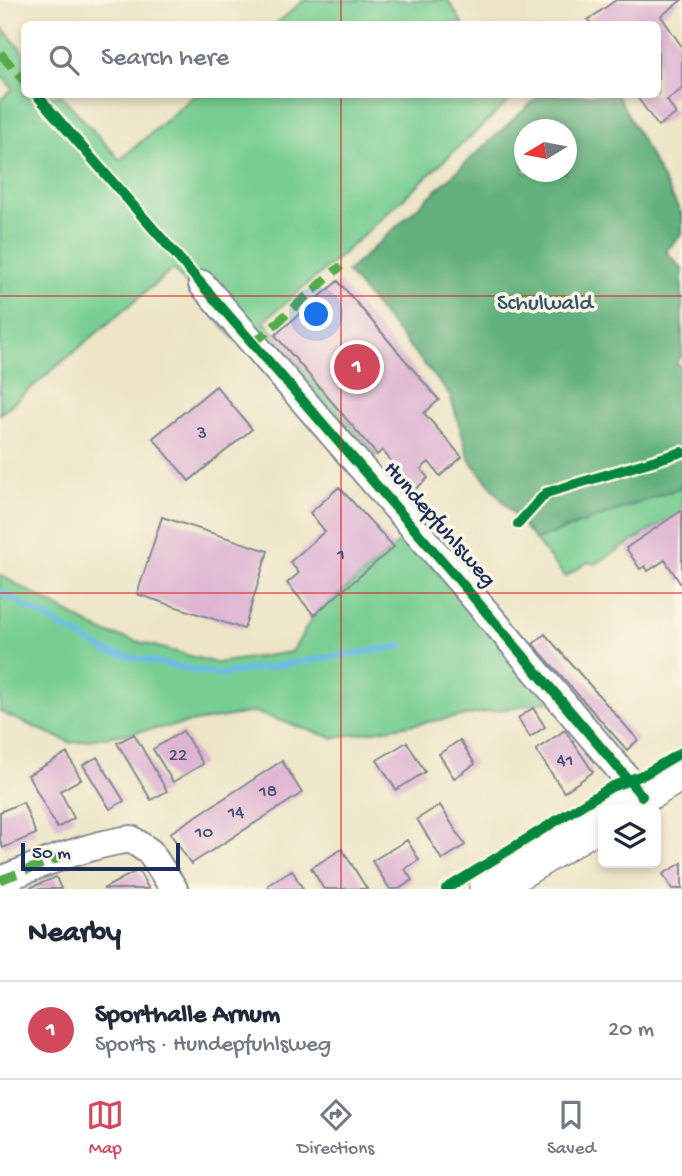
<!DOCTYPE html>
<html lang="en">
<head>
<meta charset="utf-8">
<style>
  :root { --surface:#fff; --page:#f6f6f7; --text:#1f2937; --muted:#747a83; --line:#e0e1e3; --accent:#d1495b }
  body { margin:0; font-family:"Gochi Hand",sans-serif; background:var(--page); color:var(--text) }
  .controls { position:absolute; right:21px; bottom:21px; display:grid; overflow:hidden; border-radius:10px; box-shadow:0 4px 10px #0003 }
  .controls button { width:63px; height:63px; display:grid; place-items:center; padding:0; border:0; border-bottom:2px solid var(--line); background:var(--surface); color:var(--text); font:35px sans-serif }
  .compass { position:absolute; left:514px; top:119px; width:63px; height:63px; border-radius:50%; background:var(--surface); box-shadow:0 4px 10px #0003; rotate:260deg }
  .scale { position:absolute; left:21px; bottom:18px; width:159px; box-sizing:border-box; padding-left:7px; border:4px solid #1b2f5e; border-top:0; font-size:19px; line-height:24px; white-space:nowrap; color:#1b2f5e; -webkit-text-stroke:5px #fcf5e5; paint-order:stroke }
  .you { position:absolute; left:317px; top:315px; width:24px; height:24px; margin:-18px; border:5px solid #fff; border-radius:50%; background:#1a73e8; box-shadow:0 0 0 10px #1a73e833 }
  .badge { display:grid; place-items:center; width:46px; height:46px; border-radius:50%; background:var(--accent); color:#fff; font-size:23px; font-weight:700 }
  .pin { position:absolute; translate:-50% -50%; border:4px solid #fff; box-shadow:0 2px 7px #0006 }
  .list { margin:0; padding:0; list-style:none }
  h2 { display:flex; justify-content:space-between; align-items:center; height:91px; margin:0; padding:0 28px; font-size:30px }
  h2 small { font-size:23px; font-weight:400; color:var(--muted) }
  .list li { display:grid; grid-template-columns:46px 1fr auto; gap:21px; align-items:center; box-sizing:border-box; height:98px; padding:0 28px; border-top:2px solid var(--line) }
  .list b { display:block; font-size:26px; white-space:nowrap }
  .list p { margin:0; font-size:23px; white-space:nowrap; color:var(--muted) }
  .list em { font-size:23px; font-style:normal; color:var(--muted) }
  .icon { flex:none; width:38px; height:38px; fill:none; stroke:currentColor; stroke-width:2; stroke-linecap:round; stroke-linejoin:round }
  .map { position:relative; flex:none; width:682px; height:889px; overflow:hidden }
  .search { position:absolute; background:var(--surface); box-shadow:0 4px 10px #0003; left:21px; right:21px; top:21px; height:77px; display:flex; align-items:center; gap:18px; box-sizing:border-box; padding:0 24px; border-radius:10px; color:var(--muted); font-size:26px }
  .sheet { height:189px; background:var(--surface) }
  nav { display:flex; justify-content:space-around; align-items:center; box-sizing:border-box; height:98px; border-top:2px solid var(--line); background:var(--surface); font-size:19px; color:var(--muted) }
  nav a { display:grid; justify-items:center; gap:4px }
  nav .on { color:var(--accent) }
  .map>svg:first-child { display:block }
</style>
</head>
<body>
<div class="map">
<svg width="682" height="889" viewBox="0 0 682 889">
  <rect width="100%" height="100%" fill="#fcf5e5"/>
  <filter id="ink" filterUnits="userSpaceOnUse"><feTurbulence type="fractalNoise" baseFrequency=".0143" numOctaves="2"/><feDisplacementMap in="SourceGraphic" scale="14" xChannelSelector="R" yChannelSelector="G"/><feConvolveMatrix kernelMatrix="1 2 1 2 8 2 1 2 1" color-interpolation-filters="sRGB"/></filter>
  <filter id="wash" filterUnits="userSpaceOnUse"><feTurbulence type="fractalNoise" baseFrequency=".00686" numOctaves="4" result="noise"/><feDisplacementMap in="SourceGraphic" scale="28" xChannelSelector="R" yChannelSelector="G"/><feGaussianBlur stdDeviation="1.57" result="paint"/><feColorMatrix in="noise" values="0 0 0 0 0 0 0 0 0 0 0 0 0 0 0 0 0 1.4 0 .05"/><feComposite in="paint" operator="in"/></filter>
  <g filter="url(#wash)">
    <rect width="100%" height="100%" fill="#ede5c6"/>
    <path fill="#78ce92" stroke="#4a7e78" stroke-width="2" d="M304 0H448L463 24H276Z
      M0 25 24 53V94L61 95 120 160 195 95H505L509 101 336 260 264 321 377 455 371 459 259 326 238 343 173 269 0 414V100L13 89 0 74Z
      M682 487V511L596 564 588 562 565 577 535 540Z
      M406 537 551 701 333 738 254 712 71 743 0 712V575L103 632 216 663 292 652 314 615Z"/>
    <path fill="#62b17c" stroke="#3e706d" stroke-width="2" fill-rule="evenodd" d="M540 95H617L682 215V234L666 251 682 269V356L676 362 682 368V487L535 540 470 461 450 395 347 272ZM524 130H566V172H524Z"/>
    <g fill="none" stroke-linecap="round" stroke-linejoin="round">
      <path stroke="#6cbce7" stroke-width="6" d="M0 592 108 652 217 675 402 646"/>
    </g>
    <g id="blocks">
      <path fill="#deb4d3" d="M616 0H682L661 16 682 47V89L667 100 676 114 658 126 635 94H658V24H592L588 20Z
        M338 281 439 400 424 413 462 457 440 476 429 462 421 469 428 478 410 494 392 472 397 468 382 450 377 455 275 335Z
        M216 386 252 429 189 481 153 438Z
        M339 487 394 547 314 615 287 583 299 573 290 562 325 531 310 513Z
        M681 511 682 512V586L665 560 648 571 645 566 640 569 626 548Z
        M162 517 268 551 244 629 137 594Z
        M545 634 638 740 627 750 533 644Z
        M533 708 545 727 530 737 518 718Z
        M565 730 593 772 564 792 536 750Z
        M183 731 203 764 173 782 153 749Z
        M134 734 167 791 151 800 117 743Z
        M460 740 475 764 454 778 439 754Z
        M407 742 425 772 396 790 377 760Z
        M67 753 81 779 60 791 74 818 57 828 28 775Z
        M97 757 124 801 110 809 83 765Z
        M282 761 302 793 191 864 170 833Z
        M23 802 36 834 3 848 0 840V812Z
        M440 805 465 845 442 860 417 819Z
        M407 840 419 860 405 869 412 880 399 889H390L372 861Z
        M342 849 367 889H324L311 868Z
        M682 863V889H672L663 874Z
        M138 870 149 889H103Z
        M292 870 303 889H270L268 885Z
        M56 877 61 889H27Z"/>
    </g>
  </g>
  <g filter="url(#ink)">
    <use href="#blocks" fill-opacity="0" stroke="#848a92" stroke-width="2"/>
    <g fill="none" stroke-linecap="round" stroke-linejoin="round">
      <g stroke="#848a92" stroke-width="30">
        <path id="street" d="M202 284 458 579 642 796
          M0 880C42 864 86 845 131 839L150 852 174 889"/>
      </g>
      <g stroke="#848a92" stroke-width="40">
        <path id="secondary" d="M618 810 682 771
          M488 889 603 819"/>
      </g>
      <use href="#street" stroke="#fff" stroke-width="26"/>
      <use href="#secondary" stroke="#fff" stroke-width="37"/>
      <path stroke="#52ab49" stroke-width="9" stroke-dasharray="18 9" stroke-linecap="butt" d="M0 53 24 81
        M253 344 341 266
        M0 880 59 858"/>
      <g stroke="#fcf5e5" stroke-width="15">
        <path id="cycleway" d="M36 94 458 579 642 796
          M518 524 546 493 682 452
          M446 889 611 787 645 774 682 752"/>
      </g>
      <use href="#cycleway" stroke="#00873e" stroke-width="10"/>
    </g>
  </g>
  <path fill="none" stroke="#d62828" stroke-width="2" stroke-opacity="0.55" d="M341 0V24M341 94V889M0 296H682M0 593H682"/>
  <g text-anchor="middle" dominant-baseline="central" stroke-width="7" stroke-linejoin="round" paint-order="stroke">
    <g font-size="19" fill="#4c507b">
      <text x="202" y="434">3</text>
      <text x="341" y="555">1</text>
      <text x="178" y="756">22</text>
      <text x="565" y="761">41</text>
      <text x="268" y="792">18</text>
      <text x="236" y="813">14</text>
      <text x="204" y="833">10</text>
    </g>
    <g font-size="23" fill="#32576b" stroke="#fcf5e5">
      <text x="545" y="304">Schulwald</text>
    </g>
    <g font-size="23" fill="#1b2f5e" stroke="#fcf5e5">
      <text transform="translate(439 525) rotate(49)">Hundepfuhlsweg</text>
    </g>
  </g>
</svg>
<div class="controls">
<button><svg class="icon" aria-label="layers" viewBox="0 0 24 24"><path d="M12 4l9 5-9 5-9-5zM3 14l9 5 9-5"/></svg></button>
</div>
<svg class="compass" viewBox="-18 -18 36 36"><path d="M0-13l5 13h-10z" fill="#e53935"/><path d="M0 13l5-13h-10z" fill="#747a83"/></svg>
<div class="scale">50 m</div>
<div class="you"></div>
<div class="pin badge" style="left:357px;top:367px">1</div>
<div class="search"><svg class="icon" aria-label="search" viewBox="0 0 24 24"><circle cx="10" cy="10" r="6"/><path d="M15 15l6 6"/></svg>Search here</div>
</div>
<section class="sheet">
<h2>Nearby<small></small></h2>
<ul class="list">
<li><span class="badge">1</span><div><b>Sporthalle Arnum</b><p>Sports · Hundepfuhlsweg</p></div><em>20 m</em></li>
</ul>
</section>
<nav>
<a class="on"><svg class="icon" aria-label="map" viewBox="0 0 24 24"><path d="M3 6l6-2 6 2 6-2v14l-6 2-6-2-6 2zM9 4v14M15 6v14"/></svg>Map</a>
<a><svg class="icon" aria-label="directions" viewBox="0 0 24 24"><path d="M12 3l9 9-9 9-9-9zM9 14v-3h6M13 9l2 2-2 2"/></svg>Directions</a>
<a><svg class="icon" aria-label="saved" viewBox="0 0 24 24"><path d="M7 4h10v16l-5-4-5 4z"/></svg>Saved</a>
</nav>
</body>
</html>
